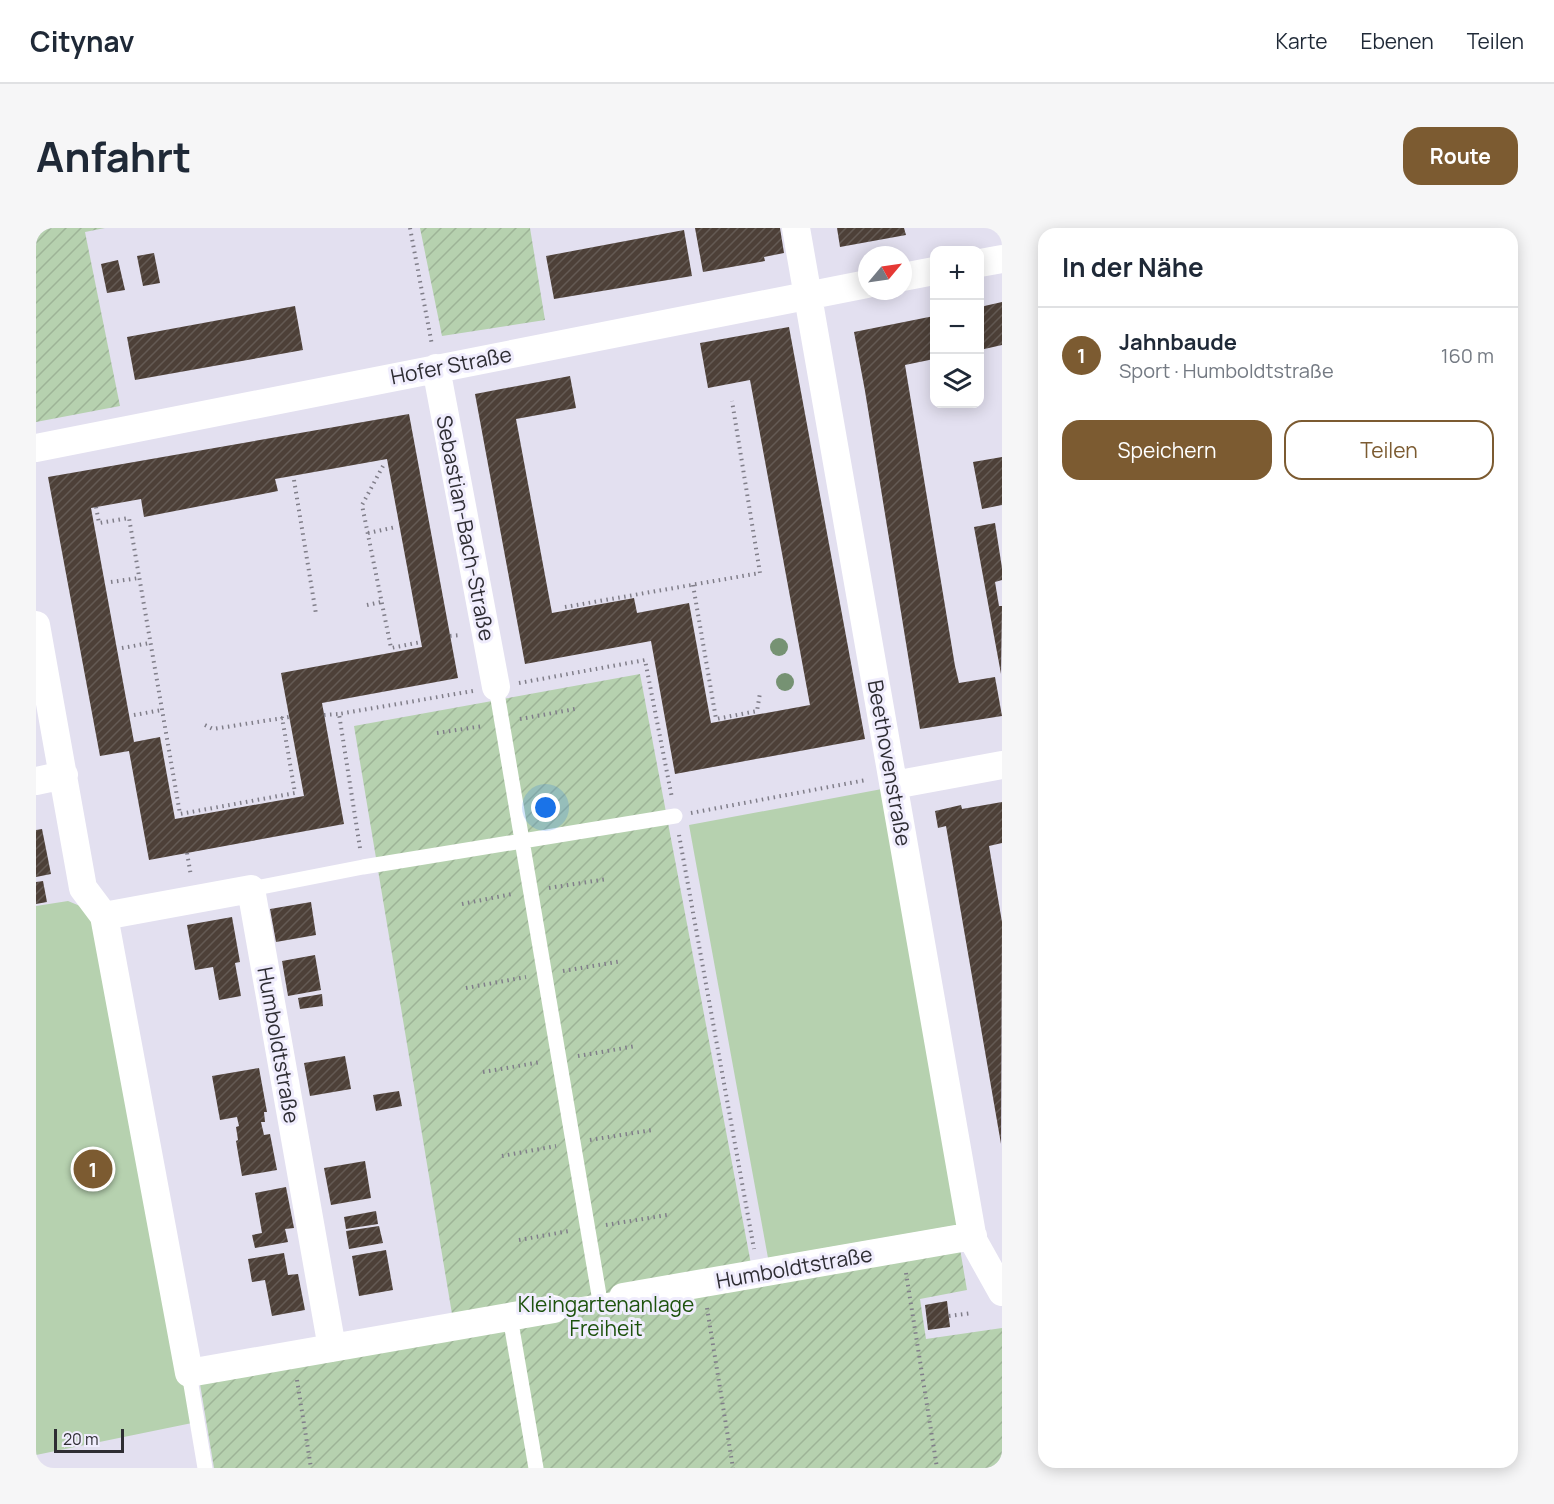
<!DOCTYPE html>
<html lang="de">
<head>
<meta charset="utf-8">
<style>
  :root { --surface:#fff; --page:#f6f6f7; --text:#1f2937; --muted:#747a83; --line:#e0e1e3; --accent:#7c5b31 }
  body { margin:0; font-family:Manrope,sans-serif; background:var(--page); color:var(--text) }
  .controls { position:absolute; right:18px; top:18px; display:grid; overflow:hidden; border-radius:12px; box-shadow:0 3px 15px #0003 }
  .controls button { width:54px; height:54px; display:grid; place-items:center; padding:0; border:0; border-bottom:2px solid var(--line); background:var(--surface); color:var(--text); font:30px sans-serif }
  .compass { position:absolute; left:822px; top:18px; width:54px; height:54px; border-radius:50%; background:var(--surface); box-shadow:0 3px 15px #0003; rotate:61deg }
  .scale { position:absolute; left:18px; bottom:15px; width:70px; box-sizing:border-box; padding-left:6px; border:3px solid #2e2d33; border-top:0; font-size:16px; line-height:21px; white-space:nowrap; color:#2e2d33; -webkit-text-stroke:4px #f0edfd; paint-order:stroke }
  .you { position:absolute; left:510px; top:580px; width:21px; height:21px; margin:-15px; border:4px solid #fff; border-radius:50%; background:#1a73e8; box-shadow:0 0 0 9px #1a73e833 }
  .badge { display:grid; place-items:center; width:39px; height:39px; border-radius:50%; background:var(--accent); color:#fff; font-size:20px; font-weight:700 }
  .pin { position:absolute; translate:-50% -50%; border:3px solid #fff; box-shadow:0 2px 6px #0006 }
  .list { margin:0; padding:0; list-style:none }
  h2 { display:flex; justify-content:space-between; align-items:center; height:78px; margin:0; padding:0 24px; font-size:26px }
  h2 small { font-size:20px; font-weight:400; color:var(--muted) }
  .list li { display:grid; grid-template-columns:39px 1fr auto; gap:18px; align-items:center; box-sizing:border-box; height:96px; padding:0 24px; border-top:2px solid var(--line) }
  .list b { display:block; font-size:22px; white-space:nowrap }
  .list p { margin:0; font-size:20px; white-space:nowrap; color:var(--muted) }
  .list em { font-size:20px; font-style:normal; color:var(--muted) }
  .actions { display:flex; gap:12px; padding:18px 24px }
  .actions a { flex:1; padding:14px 0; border:2px solid var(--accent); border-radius:18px; text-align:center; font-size:21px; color:var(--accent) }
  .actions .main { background:var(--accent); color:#fff }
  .icon { flex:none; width:33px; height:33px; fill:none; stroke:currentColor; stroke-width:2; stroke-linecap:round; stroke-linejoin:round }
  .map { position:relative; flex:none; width:966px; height:1240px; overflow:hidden; border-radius:18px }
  header { display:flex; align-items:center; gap:36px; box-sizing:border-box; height:84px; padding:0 30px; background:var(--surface); border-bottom:2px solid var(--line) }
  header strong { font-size:28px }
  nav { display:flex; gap:33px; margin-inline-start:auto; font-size:21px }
  .intro { display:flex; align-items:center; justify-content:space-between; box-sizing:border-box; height:144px; padding:0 36px }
  h1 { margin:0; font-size:42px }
  .button { padding:15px 27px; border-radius:18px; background:var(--accent); color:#fff; font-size:21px; font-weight:700 }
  main { display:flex; gap:36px; padding:0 36px }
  aside { flex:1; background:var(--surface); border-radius:18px; box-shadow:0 3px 15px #0003 }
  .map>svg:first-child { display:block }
</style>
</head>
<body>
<header>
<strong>Citynav</strong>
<nav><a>Karte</a><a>Ebenen</a><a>Teilen</a></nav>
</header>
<div class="intro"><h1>Anfahrt</h1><a class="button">Route</a></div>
<main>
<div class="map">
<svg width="966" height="1240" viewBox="0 0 966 1240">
  <defs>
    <pattern id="garden-furrows" width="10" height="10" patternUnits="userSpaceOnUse" patternTransform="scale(1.5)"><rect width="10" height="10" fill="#b6d1af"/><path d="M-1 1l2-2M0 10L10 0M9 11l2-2" fill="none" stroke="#9db497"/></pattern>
    <pattern id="building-hatch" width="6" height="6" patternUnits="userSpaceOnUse" patternTransform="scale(1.5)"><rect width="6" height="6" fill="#4d4038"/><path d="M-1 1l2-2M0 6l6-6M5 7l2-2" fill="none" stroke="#645a54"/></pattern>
  </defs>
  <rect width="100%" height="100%" fill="#e3e0f0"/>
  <path fill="#b6d1af" d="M846 561 922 997 732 1030 653 597Z
    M32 673 68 688 161 1194 0 1227V678Z"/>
  <path fill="url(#garden-furrows)" d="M0 0H69L49 4 84 178 0 194Z
    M384 0H494L509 92 406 108Z
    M604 446 718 1052 923 1015 931 1062 884 1071 890 1111 966 1100V1240H178L162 1144 418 1098 318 498Z"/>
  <path fill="url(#building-hatch)" fill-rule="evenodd" d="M659 0H744L748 25 728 29 729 33 667 44Z
    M801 0H868L870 7 804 19Z
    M648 2 656 48 518 71 510 28Z
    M118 25 124 55 107 58 101 28Z
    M82 32 89 62 71 65 65 36Z
    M966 74V117L944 122V79Z
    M259 78 267 122 99 152 91 109Z
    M898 88V131L869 137 919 438 923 455 959 449 966 488 884 501 829 163 818 104Z
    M753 99 829 511 639 546 615 413 489 436 439 166 534 148 540 180 480 191 516 385 598 370 601 385 653 375 675 495 774 477 714 152 672 160 664 115Z
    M373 186 422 450 286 475 308 596 113 632 93 523 64 528 12 249ZM351 231 386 419 245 445 268 568 139 591 124 509 98 514 55 280 105 271 108 289 242 263 239 251Z
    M966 229V277L946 281 937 234Z
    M959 295 966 340V352L959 354 963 378H966L965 446 938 299Z
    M966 574V615L953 618 966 694 965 916 910 598 902 600 899 583 925 577 926 581Z
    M6 601 15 646 0 649V602Z
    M7 653 11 674 0 676V654Z
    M275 674 280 707 240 714 234 681Z
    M196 689 204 734 199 735 205 768 183 772 177 739 159 742 151 697Z
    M279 727 285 762 252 768 246 733Z
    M286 766 287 778 264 781 262 770Z
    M309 828 315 861 274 868 268 835Z
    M223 840 231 884H228L229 894H225L228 907 234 906 241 942 206 948 200 913 202 912 200 899 203 898 201 889 184 892 176 848Z
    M363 863 366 878 340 883 337 867Z
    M329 933 335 970 295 977 288 940Z
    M250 959 258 1000 249 1001 252 1014 219 1020 216 1007 226 1005 219 965Z
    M340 983 342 996 310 1001 308 989Z
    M343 998 347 1015 313 1021 310 1003Z
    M350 1022 357 1062 323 1068 316 1028Z
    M248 1025 252 1047 262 1046 269 1082 236 1088 229 1052 216 1054 212 1031Z
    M911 1073 914 1099 892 1102 889 1077Z"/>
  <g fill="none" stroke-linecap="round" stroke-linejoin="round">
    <path stroke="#807e89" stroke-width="4" stroke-dasharray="1.5 4.5" stroke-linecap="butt" d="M374 0 396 117
      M347 238 326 277 355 420 385 414
      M258 252 280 386
      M60 279 63 295 93 290 144 586 259 565 246 489
      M332 305 360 299
      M75 354 103 350
      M657 357 680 491 721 483 724 465
      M331 377 345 374
      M529 379 724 345 696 173
      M414 408 425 407
      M86 420 114 415
      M483 455 609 432 636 570
      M98 487 126 482
      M288 487 303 486
      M484 491 539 481
      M169 497 177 501 253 489
      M401 505 447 498
      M655 585 830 552
      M643 607 718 1021
      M324 620 303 486 437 463
      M151 625 155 648
      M513 660 571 651
      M426 676 476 666
      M527 743 586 733
      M430 760 490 749
      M542 828 600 818
      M447 844 505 834
      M554 912 616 902
      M466 928 520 918
      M570 997 631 987
      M483 1012 533 1003
      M870 1045 901 1240
      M671 1080 697 1240
      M913 1088 936 1085
      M261 1152 275 1240"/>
    <path stroke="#fff" stroke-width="15" d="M460 459 564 1073
      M215 661 327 639 639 588
      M518 1081 575 1072
      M474 1089 500 1240
      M153 1145 169 1240"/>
    <path stroke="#fff" stroke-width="28" d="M760 0 937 1012 966 1064
      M944 35 966 31
      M867 49 898 43
      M400 140 460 459
      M0 220 831 56
      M0 397 47 660 68 688 153 1145 518 1081
      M0 553 28 547
      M858 557 966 537
      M68 688 215 661 296 1120
      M587 1069 937 1008"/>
  </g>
  <g fill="#769273">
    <circle cx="743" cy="419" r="9"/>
    <circle cx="749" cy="454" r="9"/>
  </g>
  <g text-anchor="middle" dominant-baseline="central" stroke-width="6" stroke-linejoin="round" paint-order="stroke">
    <g font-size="21" fill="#2e2d33" stroke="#f0edfd">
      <text transform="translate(415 137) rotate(-11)">Hofer Straße</text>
      <text transform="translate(430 300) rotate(79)">Sebastian-Bach-Straße</text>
      <text transform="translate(854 535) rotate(80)">Beethovenstraße</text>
      <text transform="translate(243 817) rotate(80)">Humboldtstraße</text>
      <text transform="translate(758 1039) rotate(-10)">Humboldtstraße</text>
    </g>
    <g font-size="21" fill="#1d520d" stroke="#f0edfd">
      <text x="570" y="1076">Kleingartenanlage<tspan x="570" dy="24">Freiheit</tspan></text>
    </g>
  </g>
</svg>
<div class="controls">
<button>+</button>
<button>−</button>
<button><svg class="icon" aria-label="layers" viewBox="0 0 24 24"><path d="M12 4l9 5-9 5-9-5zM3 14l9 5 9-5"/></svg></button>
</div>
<svg class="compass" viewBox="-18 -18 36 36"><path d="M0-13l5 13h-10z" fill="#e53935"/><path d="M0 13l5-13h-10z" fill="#747a83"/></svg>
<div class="scale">20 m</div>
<div class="you"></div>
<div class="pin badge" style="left:57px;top:941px">1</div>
</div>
<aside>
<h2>In der Nähe<small></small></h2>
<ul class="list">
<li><span class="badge">1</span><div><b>Jahnbaude</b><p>Sport · Humboldtstraße</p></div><em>160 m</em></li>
</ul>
<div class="actions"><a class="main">Speichern</a><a>Teilen</a></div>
</aside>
</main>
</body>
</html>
